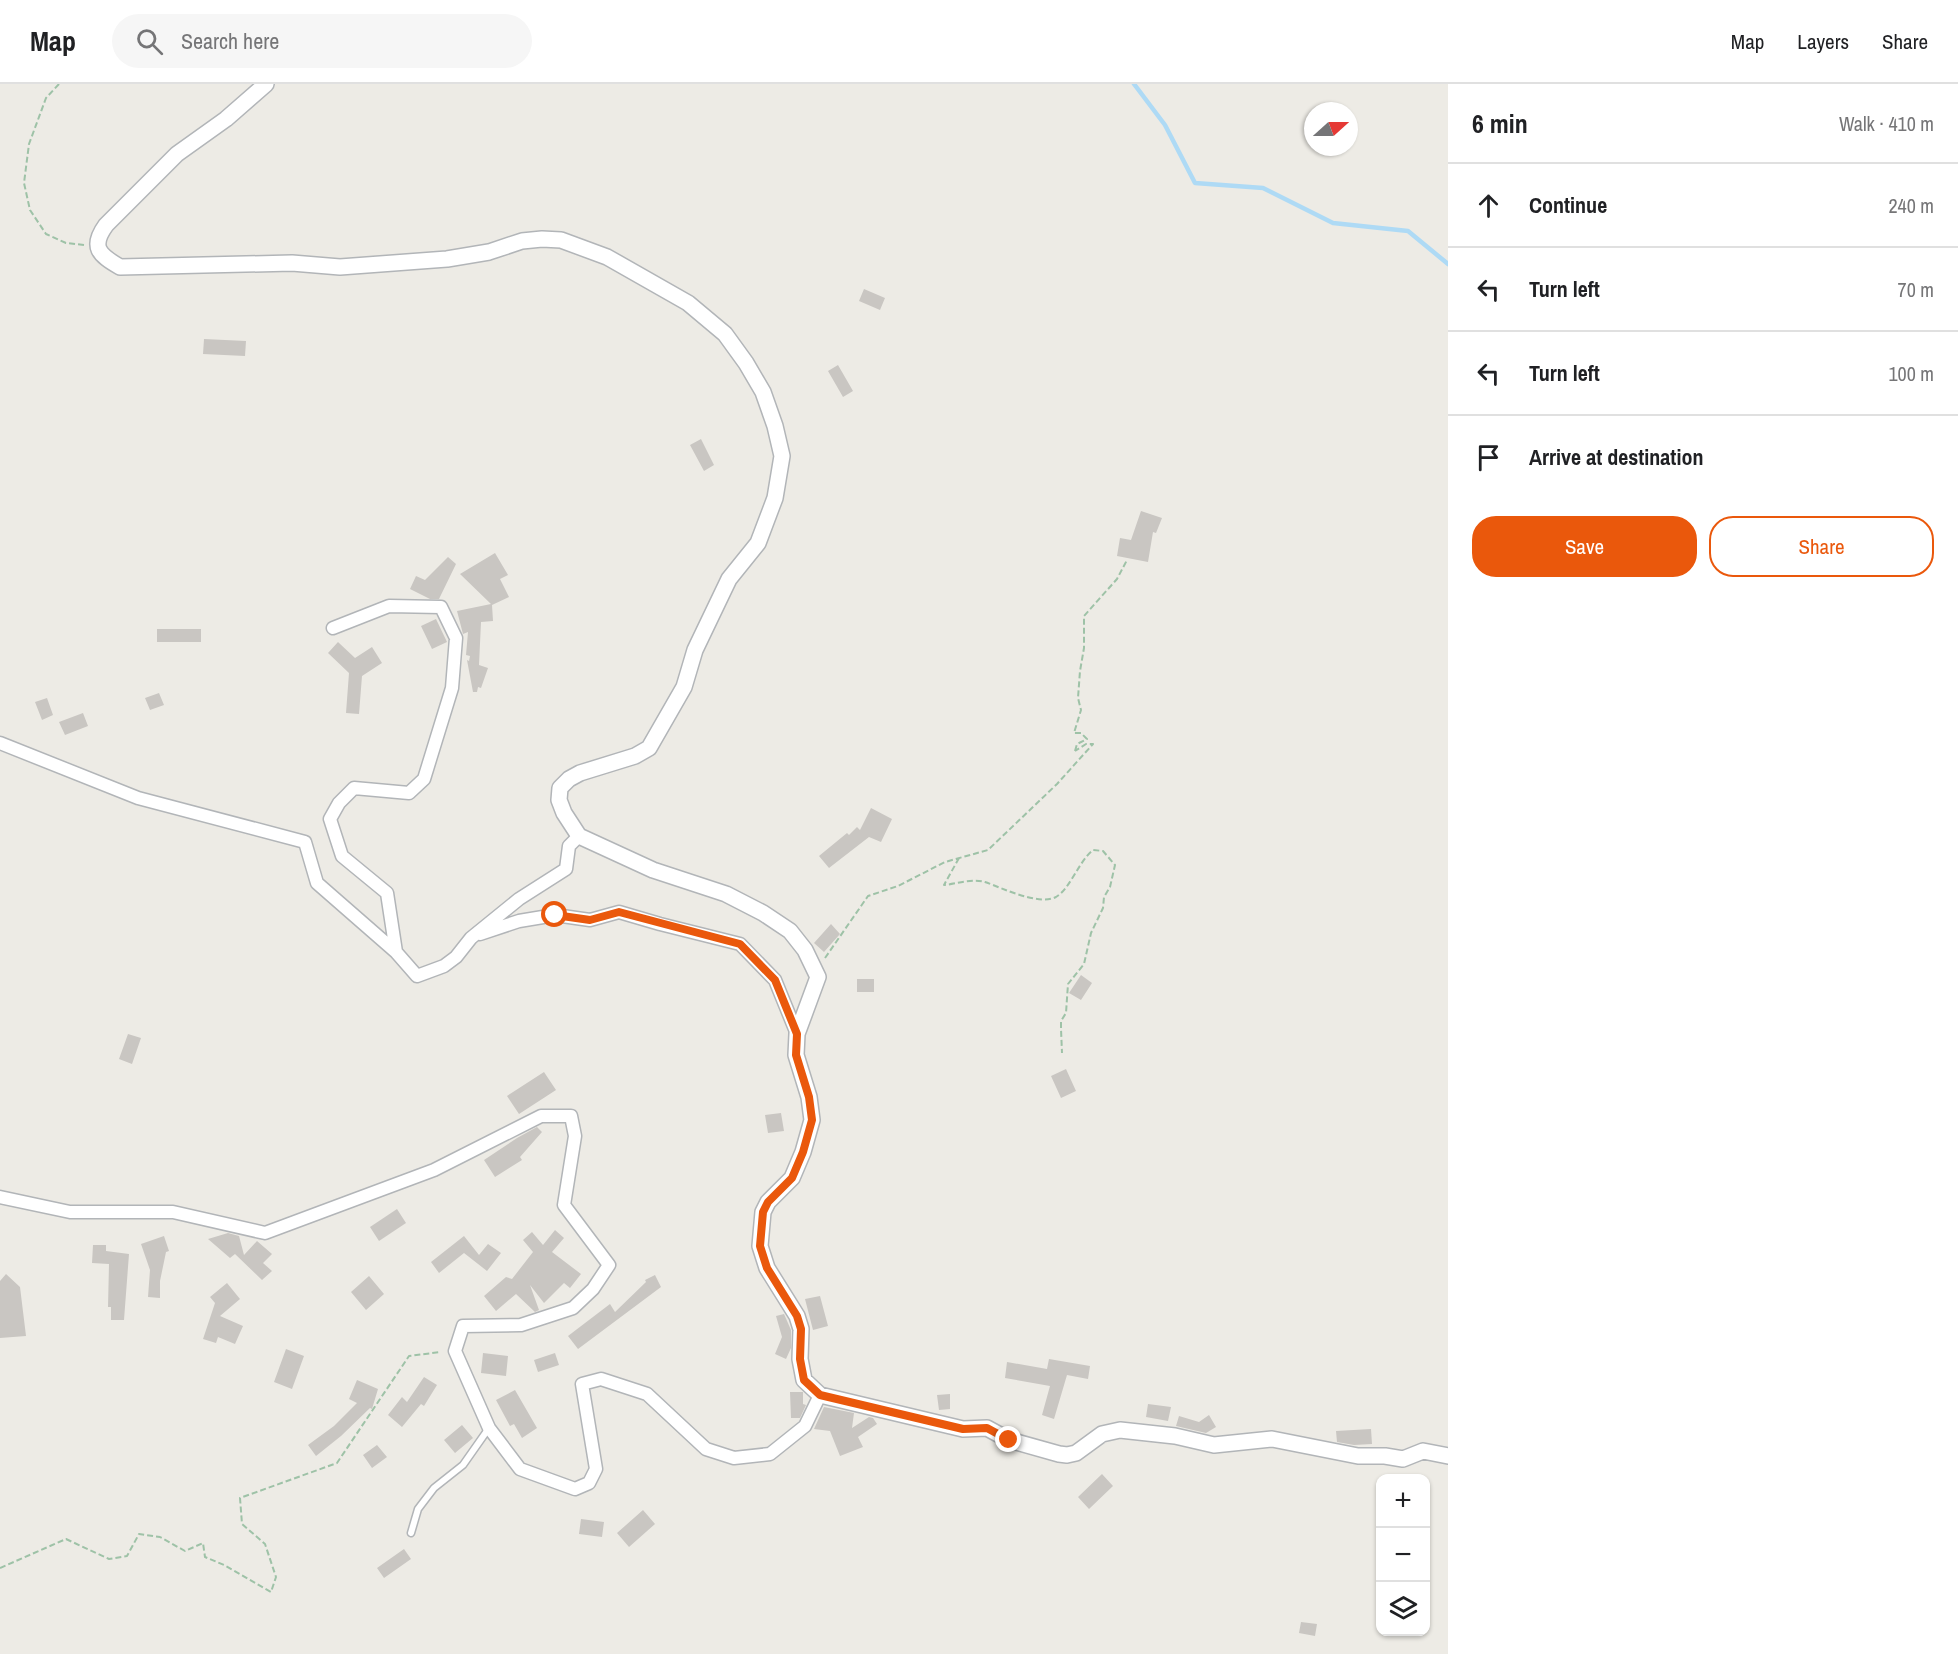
<!DOCTYPE html>
<html lang="en">
<head>
<meta charset="utf-8">
<style>
  :root { --surface:#fff; --page:#f6f6f6; --text:#202124; --muted:#757577; --line:#e0e0e0; --accent:#ea580c }
  body { margin:0; font-family:"Archivo Narrow",sans-serif; background:var(--page); color:var(--text) }
  .controls { position:absolute; right:18px; bottom:18px; display:grid; overflow:hidden; border-radius:12px; box-shadow:0 2px 4px #0004 }
  .controls button { width:54px; height:54px; display:grid; place-items:center; padding:0; border:0; border-bottom:2px solid var(--line); background:var(--surface); color:var(--text); font:30px sans-serif }
  .compass { position:absolute; left:1304px; top:18px; width:54px; height:54px; border-radius:50%; background:var(--surface); box-shadow:0 2px 4px #0004; rotate:69deg }
  .stop { position:absolute; width:18px; height:18px; margin:-14px; border:4px solid #ea580c; border-radius:50%; background:#fff }
  .stop.end { background:#ea580c; border-color:#fff; box-shadow:0 2px 6px #0008 }
  .list { margin:0; padding:0; list-style:none }
  h2 { display:flex; justify-content:space-between; align-items:center; height:78px; margin:0; padding:0 24px; font-size:26px }
  h2 small { font-size:20px; font-weight:400; color:var(--muted) }
  .list li { display:grid; grid-template-columns:39px 1fr auto; gap:18px; align-items:center; box-sizing:border-box; height:84px; padding:0 24px; border-top:2px solid var(--line) }
  .list b { display:block; font-size:22px; white-space:nowrap }
  .list em { font-size:20px; font-style:normal; color:var(--muted) }
  .actions { display:flex; gap:12px; padding:18px 24px }
  .actions a { flex:1; padding:14px 0; border:2px solid var(--accent); border-radius:24px; text-align:center; font-size:21px; color:var(--accent) }
  .actions .main { background:var(--accent); color:#fff }
  .icon { flex:none; width:33px; height:33px; fill:none; stroke:currentColor; stroke-width:2; stroke-linecap:round; stroke-linejoin:round }
  .map { position:relative; flex:none; width:1448px; height:1570px; overflow:hidden }
  header { display:flex; align-items:center; gap:36px; box-sizing:border-box; height:84px; padding:0 30px; background:var(--surface); border-bottom:2px solid var(--line) }
  header strong { font-size:28px }
  nav { display:flex; gap:33px; margin-inline-start:auto; font-size:21px }
  .search { width:420px; height:54px; background:var(--page); display:flex; align-items:center; gap:15px; box-sizing:border-box; padding:0 21px; border-radius:33px; color:var(--muted); font-size:22px }
  main { display:flex }
  aside { flex:1; background:var(--surface) }
  .map>svg:first-child { display:block }
</style>
</head>
<body>
<header>
<strong>Map</strong>
<div class="search"><svg class="icon" aria-label="search" viewBox="0 0 24 24"><circle cx="10" cy="10" r="6"/><path d="M15 15l6 6"/></svg>Search here</div>
<nav><a>Map</a><a>Layers</a><a>Share</a></nav>
</header>
<main>
<div class="map">
<svg width="1448" height="1570" viewBox="0 0 1448 1570">
  <rect width="100%" height="100%" fill="#edebe5"/>
  <g fill="none" stroke-linecap="round" stroke-linejoin="round">
    <path stroke="#aedaf5" stroke-width="4.5" d="M1134 0 1165 41 1195 99 1263 104 1333 139 1408 147 1448 180"/>
  </g>
  <path fill="#c9c6c2" d="M864 205 885 214 880 226 859 217Z
    M204 255 246 257 245 272 203 270Z
    M838 281 853 307 843 313 828 287Z
    M701 355 714 381 704 387 690 361Z
    M1141 427 1162 434 1156 449 1153 448 1148 478 1117 472 1120 454 1131 456Z
    M495 469 508 491 500 495 509 513 492 521 493 537 481 538 479 581 488 584 481 604 478 603 477 608H473L467 576 469 577 470 572 466 571 468 548 463 550 457 527 491 520 460 490Z
    M448 473 456 480 439 515H430L410 505 416 492 425 496Z
    M436 535 447 558 432 565 421 542Z
    M157 545H201V558H157Z
    M338 558 355 574 372 563 382 579 362 592 359 630 346 629 349 589 328 569Z
    M159 609 164 621 150 626 145 614Z
    M47 614 53 631 42 636 35 618Z
    M83 629 88 642 65 651 59 638Z
    M871 724 892 735 881 758 869 753 829 784 819 772 847 749 849 751 857 743 860 746Z
    M831 840 840 850 824 868 814 859Z
    M1081 891 1092 899 1081 916 1069 909Z
    M857 895H874V908H857Z
    M128 950 141 954 132 980 119 975Z
    M1066 985 1076 1007 1061 1014 1051 992Z
    M544 988 556 1006 519 1030 507 1012Z
    M781 1029 784 1047 768 1049 765 1031Z
    M537 1043 542 1048 520 1073 522 1076 495 1093 484 1076 517 1054Z
    M397 1125 406 1139 379 1157 370 1143Z
    M555 1146 564 1154 552 1168 581 1190 570 1204 564 1199 544 1219 530 1201 539 1226 535 1228 516 1210 496 1227 484 1212 506 1193 512 1195 533 1168 523 1156 532 1148 543 1161Z
    M228 1149 239 1152 244 1171 257 1157 272 1170 263 1179 272 1187 262 1196 235 1170 230 1174 208 1155Z
    M164 1152 169 1167 166 1168 160 1197V1214L148 1213 150 1186 141 1160Z
    M464 1152 479 1171 488 1160 501 1169 487 1187 464 1169 439 1189 431 1178Z
    M93 1161H106V1167L129 1170 124 1236H111V1223H108L109 1180 92 1179Z
    M6 1190 20 1203 26 1252 0 1254V1197Z
    M655 1191 661 1203 578 1265 568 1252 610 1220 615 1228 646 1198 645 1196Z
    M369 1192 384 1210 366 1226 351 1208Z
    M227 1199 240 1215 220 1232 243 1242 235 1260 218 1253 216 1259 203 1255 215 1219 210 1213Z
    M820 1212 828 1242 813 1246 805 1215Z
    M784 1230 791 1246V1264L786 1275 775 1270 782 1253 776 1232Z
    M286 1265 304 1272 292 1305 274 1298Z
    M483 1269 508 1272 506 1292 481 1289Z
    M555 1269 559 1281 538 1288 534 1276Z
    M1049 1275 1090 1282 1088 1295 1067 1291 1054 1335 1042 1331 1050 1302 1005 1294 1007 1278 1047 1285Z
    M424 1293 437 1301 424 1322 421 1320 402 1343 388 1331 402 1313 407 1318Z
    M357 1296 378 1305 372 1325 370 1324 341 1352 316 1372 308 1361 334 1342 357 1319 349 1315Z
    M515 1306 537 1344 522 1354 514 1340 510 1342 496 1316Z
    M790 1308H803V1320L806 1321 800 1334H791Z
    M950 1310V1325L939 1326 937 1311Z
    M1148 1320 1171 1323 1168 1337 1146 1333Z
    M824 1323 854 1329 852 1344 869 1333 873 1334 877 1340 858 1353 863 1363 840 1372 830 1347 814 1345Z
    M1209 1331 1216 1343 1206 1349 1176 1342 1179 1332 1199 1338Z
    M462 1341 473 1354 455 1369 444 1356Z
    M1371 1345 1372 1360 1354 1361 1337 1358 1336 1347Z
    M377 1361 387 1373 372 1384 363 1371Z
    M1102 1390 1113 1402 1089 1425 1078 1413Z
    M643 1426 655 1440 629 1463 617 1449Z
    M581 1435 604 1438 602 1453 579 1450Z
    M404 1465 411 1475 384 1494 377 1484Z
    M1301 1538 1317 1540 1315 1552 1299 1549Z"/>
  <g fill="none" stroke-linecap="round" stroke-linejoin="round">
    <g stroke="#b2b5b8" stroke-width="9">
      <path id="service" d="M411 1449 418 1425 434 1404 463 1381 489 1344"/>
    </g>
    <g stroke="#b2b5b8" stroke-width="15">
      <path id="minor" d="M333 544 389 522 441 523 456 554 452 604 424 695 409 709 354 704 339 719 330 735 342 772 387 809 396 868 417 892 444 882 456 873 471 854 519 815 566 785 569 762 579 752
        M0 659 138 714 305 758 317 799 396 868
        M480 850 519 837 555 831 590 836 619 828 660 840 740 860 775 896 797 950
        M0 1113 70 1128H173L265 1149 434 1086 541 1032H571L575 1052 564 1121 609 1181 593 1205 573 1224 521 1241 463 1242 455 1267 489 1344 520 1385 575 1405 589 1399 596 1385 582 1300 601 1295 647 1310 706 1365 734 1374 770 1370 805 1342 820 1311"/>
    </g>
    <g stroke="#b2b5b8" stroke-width="18">
      <path id="tertiary" d="M266 0 226 35 177 70 106 141C90 163 99 171 120 183L292 179 340 183 447 175 489 168 522 157 542 155 561 156 607 173 688 219 725 250 746 279 763 308 775 342 782 372 775 414 758 459 729 495 695 566 684 603 649 664 635 672 580 689 569 695 560 704 559 716 564 729 579 752 653 786 726 810 763 829 790 847 805 866 818 893 797 950 796 971 809 1013 812 1036 803 1068 792 1094 768 1118 763 1128 760 1162 767 1184 797 1232 801 1245 800 1275 804 1296 820 1311 963 1345 987 1344 1009 1356 1059 1370 1067 1371 1076 1369 1102 1350 1120 1346 1175 1352 1214 1361 1272 1355 1358 1372H1385L1403 1375 1423 1367 1448 1372"/>
    </g>
    <path stroke="#9ec2a7" stroke-width="2" stroke-dasharray="6 3" stroke-linecap="butt" d="M59 0 46 14 29 60 24 99 30 126 46 150 66 159 84 161
      M1075 667 1077 660 1087 655 1081 649H1074L1081 626 1078 614 1080 587 1084 564V532L1117 495 1127 476
      M959 774 944 801C956 800 973 794 985 798 1002 804 1039 822 1056 813 1070 805 1079 777 1093 766L1103 767 1115 781 1110 803 1104 813 1103 824 1091 849 1084 880 1068 900 1066 929 1061 937V945L1062 969
      M825 874 868 812 898 802 945 778 988 766 1057 700 1093 660H1086L1075 667
      M0 1484 66 1455 109 1475 127 1472 139 1450 160 1453 185 1467 203 1459 205 1473 224 1481 271 1508 276 1493 265 1460 242 1440 240 1414 337 1379 409 1272 441 1268"/>
    <use href="#service" stroke="#fff" stroke-width="6"/>
    <use href="#minor" stroke="#fff" stroke-width="12"/>
    <use href="#tertiary" stroke="#fff" stroke-width="15"/>
  </g>
  <g fill="none" stroke-linecap="round" stroke-linejoin="round">
    <path stroke="#ea580c" stroke-width="8" d="M555 831 590 836 619 828 740 860 775 896 797 950 796 971 809 1013 812 1036 803 1068 792 1094 768 1118 763 1128 760 1162 767 1184 797 1232 801 1245 800 1275 804 1296 820 1311 963 1345 987 1344 1009 1356"/>
  </g>
</svg>
<div class="controls">
<button>+</button>
<button>−</button>
<button><svg class="icon" aria-label="layers" viewBox="0 0 24 24"><path d="M12 4l9 5-9 5-9-5zM3 14l9 5 9-5"/></svg></button>
</div>
<svg class="compass" viewBox="-18 -18 36 36"><path d="M0-13l5 13h-10z" fill="#e53935"/><path d="M0 13l5-13h-10z" fill="#757577"/></svg>
<div class="stop" style="left:555px;top:831px"></div>
<div class="stop end" style="left:1009px;top:1356px"></div>
</div>
<aside>
<h2>6 min<small>Walk · 410 m</small></h2>
<ul class="list">
<li><svg class="icon" aria-label="ahead" viewBox="0 0 24 24"><path d="M12 20V5M6 11l6-6 6 6"/></svg><div><b>Continue</b></div><em>240 m</em></li>
<li><svg class="icon" aria-label="left" viewBox="0 0 24 24"><path d="M17 20v-9H6M10 6l-5 5 5 5"/></svg><div><b>Turn left</b></div><em>70 m</em></li>
<li><svg class="icon" aria-label="left" viewBox="0 0 24 24"><path d="M17 20v-9H6M10 6l-5 5 5 5"/></svg><div><b>Turn left</b></div><em>100 m</em></li>
<li><svg class="icon" aria-label="arrive" viewBox="0 0 24 24"><path d="M6 21V4h12l-3 4 3 4H6"/></svg><div><b>Arrive at destination</b></div></li>
</ul>
<div class="actions"><a class="main">Save</a><a>Share</a></div>
</aside>
</main>
</body>
</html>
